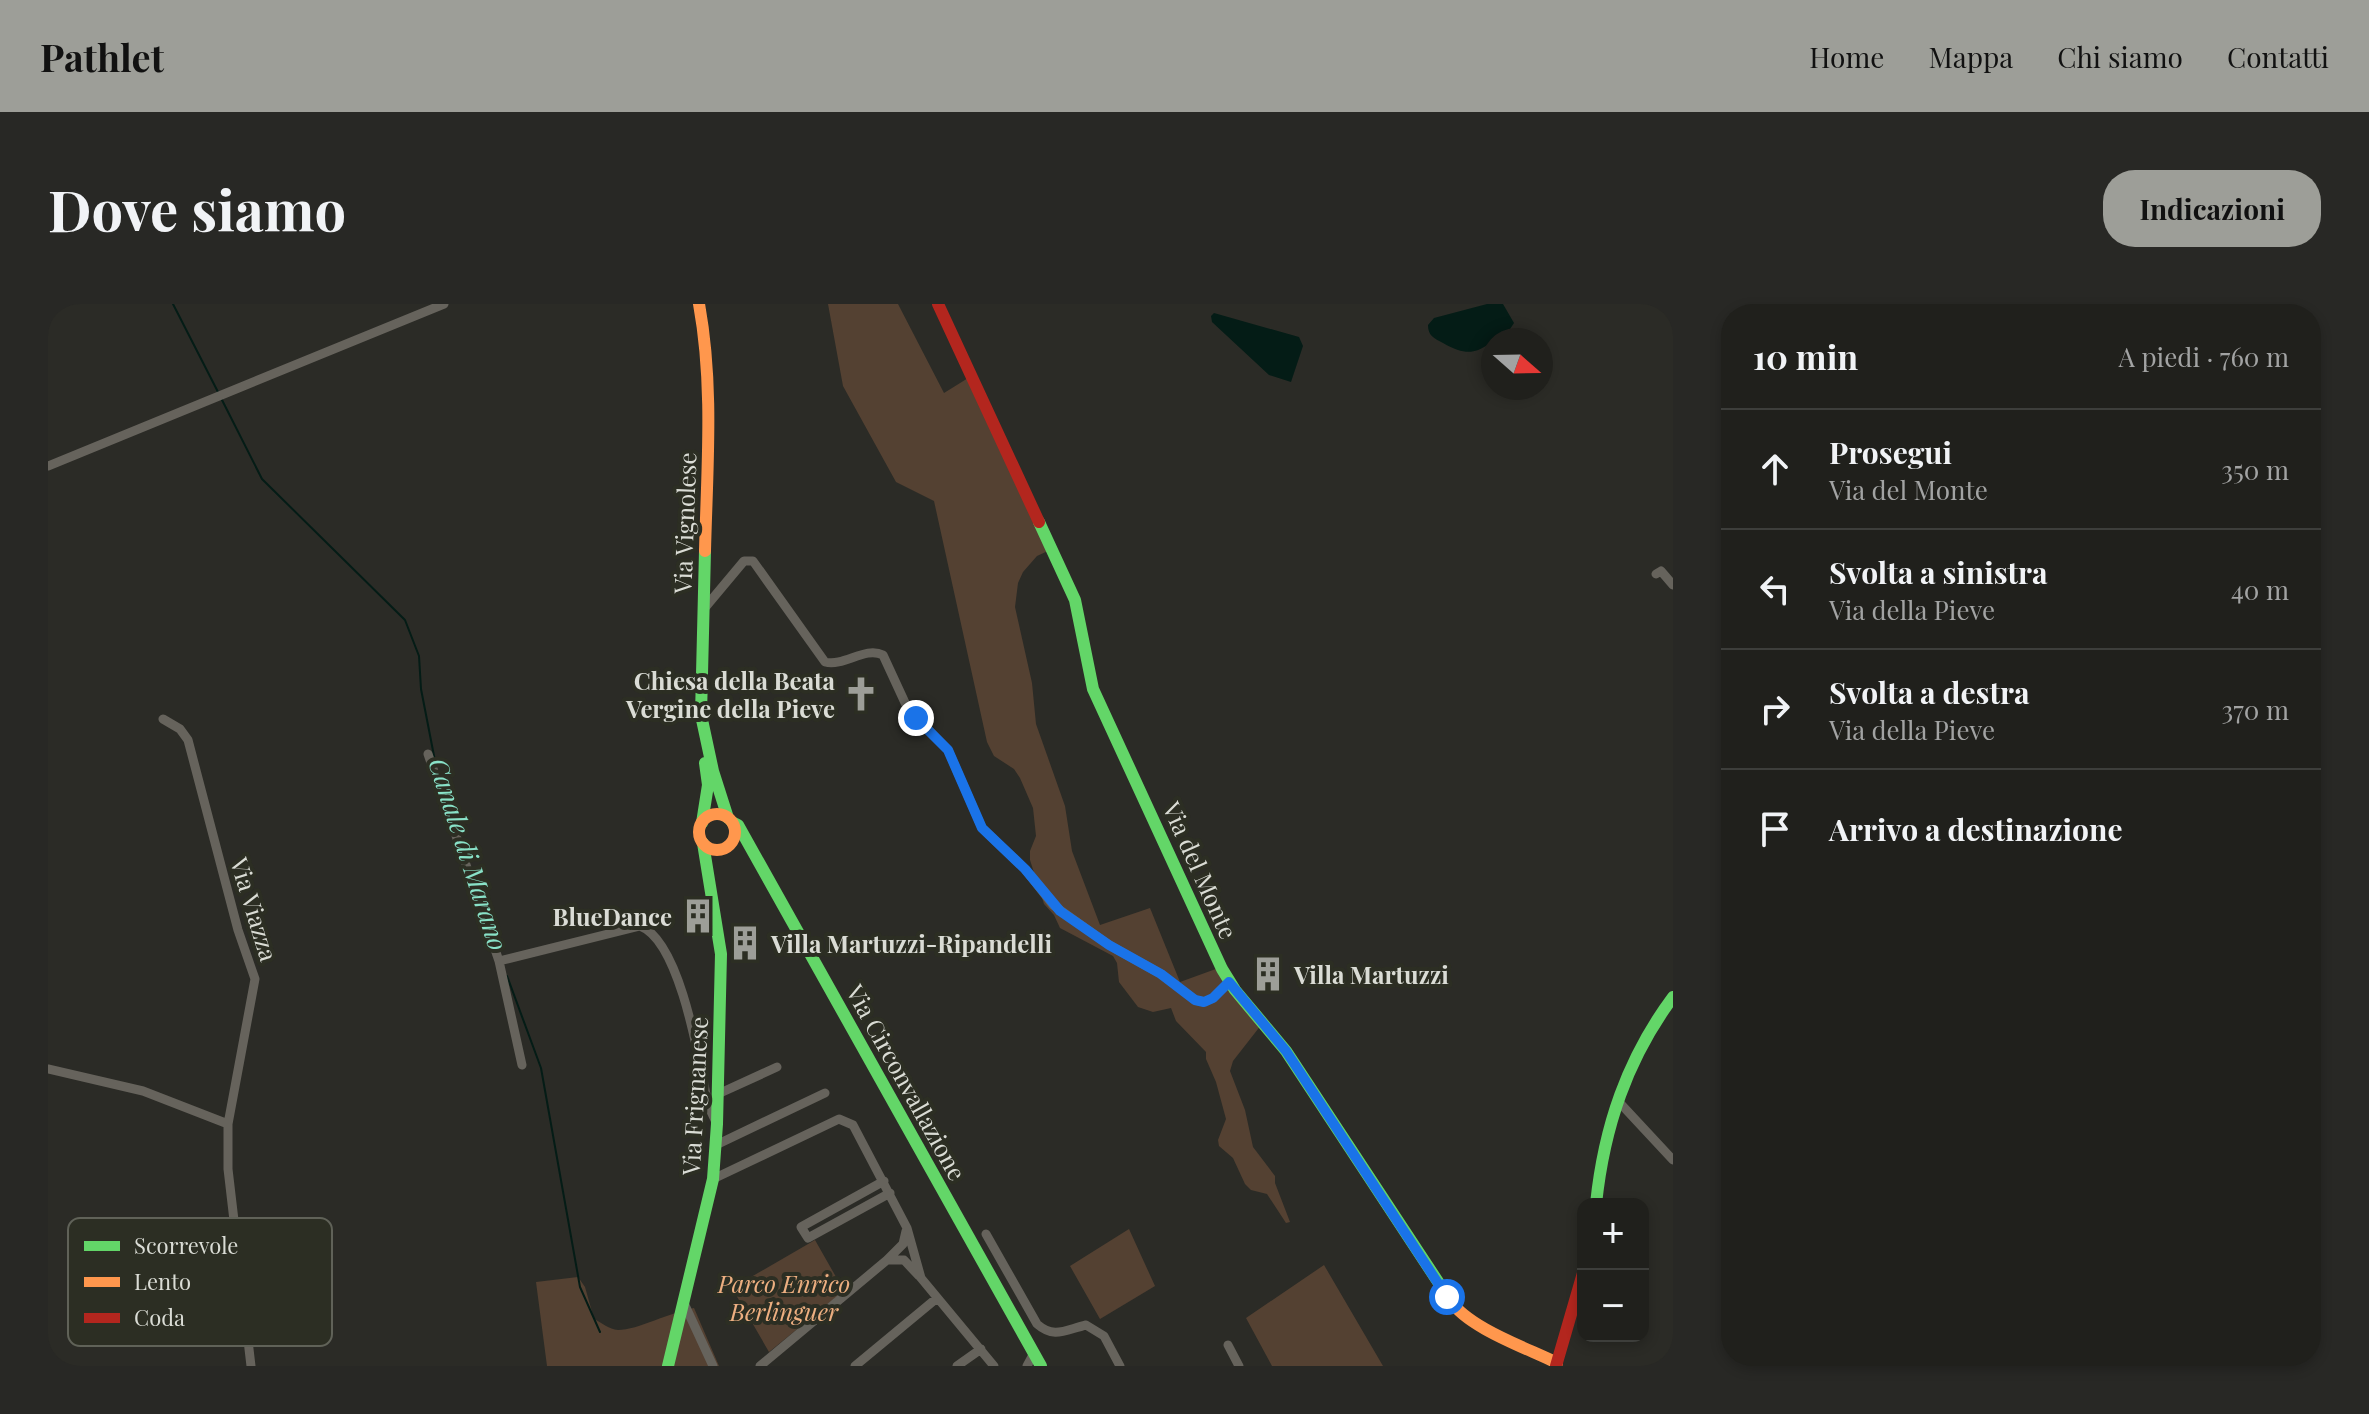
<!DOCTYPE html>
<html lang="it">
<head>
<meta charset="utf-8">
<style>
  :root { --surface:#20201c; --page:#282825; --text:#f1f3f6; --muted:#a2a3a3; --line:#3d3e3b; --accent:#9d9e98 }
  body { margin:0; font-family:"Playfair Display",serif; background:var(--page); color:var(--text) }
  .controls { position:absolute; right:24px; bottom:24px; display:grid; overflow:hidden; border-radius:16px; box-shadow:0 4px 12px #0003 }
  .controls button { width:72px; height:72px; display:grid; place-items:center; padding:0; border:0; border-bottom:2px solid var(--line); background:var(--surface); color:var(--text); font:40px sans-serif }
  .compass { position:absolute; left:1433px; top:24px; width:72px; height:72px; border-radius:50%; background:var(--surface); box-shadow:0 4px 12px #0003; rotate:110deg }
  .stop { position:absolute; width:24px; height:24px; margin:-18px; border:6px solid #1a73e8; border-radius:50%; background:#fff }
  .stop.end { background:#1a73e8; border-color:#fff; box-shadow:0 2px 8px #0008 }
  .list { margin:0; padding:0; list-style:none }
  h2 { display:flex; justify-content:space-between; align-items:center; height:104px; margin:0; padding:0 32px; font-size:34px }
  h2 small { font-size:26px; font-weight:400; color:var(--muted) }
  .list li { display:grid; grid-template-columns:52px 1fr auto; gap:24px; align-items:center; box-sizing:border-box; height:120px; padding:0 32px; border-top:2px solid var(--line) }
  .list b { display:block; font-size:30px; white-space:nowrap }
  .list p { margin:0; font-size:26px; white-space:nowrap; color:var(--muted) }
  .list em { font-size:26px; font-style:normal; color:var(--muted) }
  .icon { flex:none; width:44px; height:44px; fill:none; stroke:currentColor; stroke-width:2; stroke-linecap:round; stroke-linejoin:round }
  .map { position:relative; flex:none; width:1625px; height:1062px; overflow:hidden; border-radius:32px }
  header { display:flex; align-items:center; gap:48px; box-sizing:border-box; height:112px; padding:0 40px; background:var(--accent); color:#111 }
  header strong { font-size:38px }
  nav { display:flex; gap:44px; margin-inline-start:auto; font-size:28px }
  .intro { display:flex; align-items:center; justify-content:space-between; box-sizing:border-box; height:192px; padding:0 48px }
  h1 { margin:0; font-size:56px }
  .button { padding:20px 36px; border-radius:32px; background:var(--accent); color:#111; font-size:28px; font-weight:700 }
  main { display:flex; gap:48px; padding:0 48px }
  aside { flex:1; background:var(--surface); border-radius:32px; box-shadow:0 4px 12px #0003 }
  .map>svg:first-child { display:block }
</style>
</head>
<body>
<header>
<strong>Pathlet</strong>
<nav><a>Home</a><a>Mappa</a><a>Chi siamo</a><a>Contatti</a></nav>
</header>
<div class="intro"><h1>Dove siamo</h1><a class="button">Indicazioni</a></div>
<main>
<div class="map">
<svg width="1625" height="1062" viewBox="0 0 1625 1062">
  <rect width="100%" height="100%" fill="#2b2b26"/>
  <path fill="#544132" d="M780 0H850L896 89 925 71 1002 246 989 252 975 268 970 279 967 303 984 379 988 420 1017 502 1024 547 1052 621 1102 604 1132 678 1176 662 1217 716 1185 757 1182 767 1197 806 1205 843 1227 872V879L1242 918 1238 919 1219 890 1203 886 1197 880 1185 854 1171 842 1170 836 1178 815 1168 778 1158 755V748L1128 717 1123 704 1105 708 1090 703 1071 678 1069 659 1065 652 1012 624 1006 611 996 600 982 556V547L988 532 985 504 972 474 966 465 946 452 939 438 886 197 848 178 795 82Z
    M1081 925 1107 982 1052 1015 1022 962Z
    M767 936 796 987 721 1048 684 984Z
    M1276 961 1335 1062H1224L1198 1014Z
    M530 973 537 983 546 1015C554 1019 561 1025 570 1026 590 1026 622 1008 646 1004L671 1062H499L488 978Z"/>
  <path fill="#041c16" d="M1439 0H1455L1466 19 1462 25C1434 43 1428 58 1395 39 1386 34 1380 32 1380 21L1386 14Z
    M1166 9 1251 33 1255 42 1243 78 1221 71 1164 18 1163 12Z"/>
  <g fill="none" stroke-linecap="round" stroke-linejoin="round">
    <path stroke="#041c16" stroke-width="2" d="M125 0 170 88
      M173 94 214 175 357 316 371 352 373 385 387 457
      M459 672 493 764 532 983 552 1028"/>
    <path stroke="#66635c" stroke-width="9" d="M0 162 396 0
      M1608 270 1613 267 1625 281
      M655 306 696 257H705L777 358C796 363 817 342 835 351L859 403 900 446 934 524 977 565 1005 601 1061 641 1113 670 1147 696 1156 698 1165 694 1181 678
      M115 415 132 425 140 436 190 626 207 675 180 820
      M380 450 451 657 474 761
      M451 657 592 622C633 637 652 761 660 801L668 818
      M0 765 95 787 180 820V865L203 1062
      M670 790 729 763
      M1571 798 1625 856
      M668 841 777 789
      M665 875 791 815 805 821 859 924 873 974 946 1062
      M836 877 753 923 760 934 842 889
      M938 930 989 1020C1006 1035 1017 1026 1038 1021L1056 1032 1072 1062
      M839 956H856L871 972
      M635 997 665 1062
      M1180 1041 1191 1062
      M712 1062 839 956 855 940 858 927
      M807 1062 889 994
      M909 1062 933 1045
      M979 1062 986 1049"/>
    <path stroke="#63d668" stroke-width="12" d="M991 218 1027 296 1045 385 1174 665 1187 686 1238 747 1402 996
      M657 247 653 411 665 467 680 514
      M684 518 690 521 993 1062
      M654 519 660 481 657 459
      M1548 900C1556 823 1579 755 1625 693
      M620 1062 665 875 669 820 673 650 655 539"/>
    <path stroke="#ff974d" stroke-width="12" d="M651 0C666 82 659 164 657 247
      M651 528a18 18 0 1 1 36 0a18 18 0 1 1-36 0Z
      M1402 996C1420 1024 1479 1044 1509 1059"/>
    <path stroke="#b3261e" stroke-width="12" d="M890 0 991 218
      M1508 1062 1535 969"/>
  </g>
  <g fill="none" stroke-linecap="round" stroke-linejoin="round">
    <path stroke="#1a73e8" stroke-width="10" d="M868 414 900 446 934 524 977 565 1012 607 1061 641 1113 670 1147 696 1156 698 1165 694 1181 678 1238 747 1399 993"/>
  </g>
  <defs>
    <g id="church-bare" transform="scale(2.76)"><path d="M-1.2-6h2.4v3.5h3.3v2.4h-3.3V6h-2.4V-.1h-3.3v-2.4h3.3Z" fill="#9d9e98" stroke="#2c2e23" stroke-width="2.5" paint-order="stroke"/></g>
    <g id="building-bare" transform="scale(2.76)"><path d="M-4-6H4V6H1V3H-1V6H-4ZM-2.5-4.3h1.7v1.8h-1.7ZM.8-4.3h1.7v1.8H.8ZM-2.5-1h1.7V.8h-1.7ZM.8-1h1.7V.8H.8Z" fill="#9d9e98" stroke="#2c2e23" stroke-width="2.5" paint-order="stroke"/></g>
  </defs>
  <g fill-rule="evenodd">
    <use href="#church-bare" x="813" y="390"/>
    <use href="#building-bare" x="650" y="612"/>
    <use href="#building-bare" x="697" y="639"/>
    <use href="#building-bare" x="1220" y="670"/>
  </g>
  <g text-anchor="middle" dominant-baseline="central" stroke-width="8" stroke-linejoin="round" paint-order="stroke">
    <g font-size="24" fill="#dadcd5" stroke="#2c2e23">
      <text transform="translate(636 219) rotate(-88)">Via Vignolese</text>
      <text transform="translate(1153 566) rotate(66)">Via del Monte</text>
      <text transform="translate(207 605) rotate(73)">Via Viazza</text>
      <text transform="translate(859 778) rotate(61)">Via Circonvallazione</text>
      <text transform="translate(646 792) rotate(-87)">Via Frignanese</text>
    </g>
    <g font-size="24" font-weight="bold" fill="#dadcd5" stroke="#2c2e23" text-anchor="end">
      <text x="787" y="376">Chiesa della Beata<tspan x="787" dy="28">Vergine della Pieve</tspan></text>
      <text x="624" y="612">BlueDance</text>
      <text x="723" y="639" text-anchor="start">Villa Martuzzi-Ripandelli</text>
      <text x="1246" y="670" text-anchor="start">Villa Martuzzi</text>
    </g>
    <g font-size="24" font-style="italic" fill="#edaf81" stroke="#2c2e23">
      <text x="736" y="979">Parco Enrico<tspan x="736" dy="28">Berlinguer</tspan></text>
    </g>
    <g font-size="26" font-style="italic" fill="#89e2c8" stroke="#2c2e23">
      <text transform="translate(421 550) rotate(72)">Canale di Marano</text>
    </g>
  </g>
  <rect x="20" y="914" width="264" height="128" rx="12" fill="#2c2e23" stroke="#606258" stroke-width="2"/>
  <rect x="36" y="937" width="36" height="10" fill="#63d668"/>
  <rect x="36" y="973" width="36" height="10" fill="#ff974d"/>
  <rect x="36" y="1009" width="36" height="10" fill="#b3261e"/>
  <g font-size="22" fill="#dadcd5">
    <text x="86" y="950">Scorrevole</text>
    <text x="86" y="986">Lento</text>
    <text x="86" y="1022">Coda</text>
  </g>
</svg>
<div class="controls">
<button>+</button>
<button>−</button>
</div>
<svg class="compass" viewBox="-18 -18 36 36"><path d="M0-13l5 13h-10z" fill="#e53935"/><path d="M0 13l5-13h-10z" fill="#a2a3a3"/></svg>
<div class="stop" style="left:1399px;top:993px"></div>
<div class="stop end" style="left:868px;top:414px"></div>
</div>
<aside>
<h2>10 min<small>A piedi · 760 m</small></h2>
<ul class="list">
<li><svg class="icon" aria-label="ahead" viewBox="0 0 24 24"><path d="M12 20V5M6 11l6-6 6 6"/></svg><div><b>Prosegui</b><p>Via del Monte</p></div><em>350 m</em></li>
<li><svg class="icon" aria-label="left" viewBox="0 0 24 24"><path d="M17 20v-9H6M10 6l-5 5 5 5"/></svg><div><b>Svolta a sinistra</b><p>Via della Pieve</p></div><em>40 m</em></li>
<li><svg class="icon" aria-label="right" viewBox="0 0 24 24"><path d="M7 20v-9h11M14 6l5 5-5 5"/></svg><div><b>Svolta a destra</b><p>Via della Pieve</p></div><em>370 m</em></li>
<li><svg class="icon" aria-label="arrive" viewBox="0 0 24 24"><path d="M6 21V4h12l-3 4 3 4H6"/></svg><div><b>Arrivo a destinazione</b></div></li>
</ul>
</aside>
</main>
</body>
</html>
